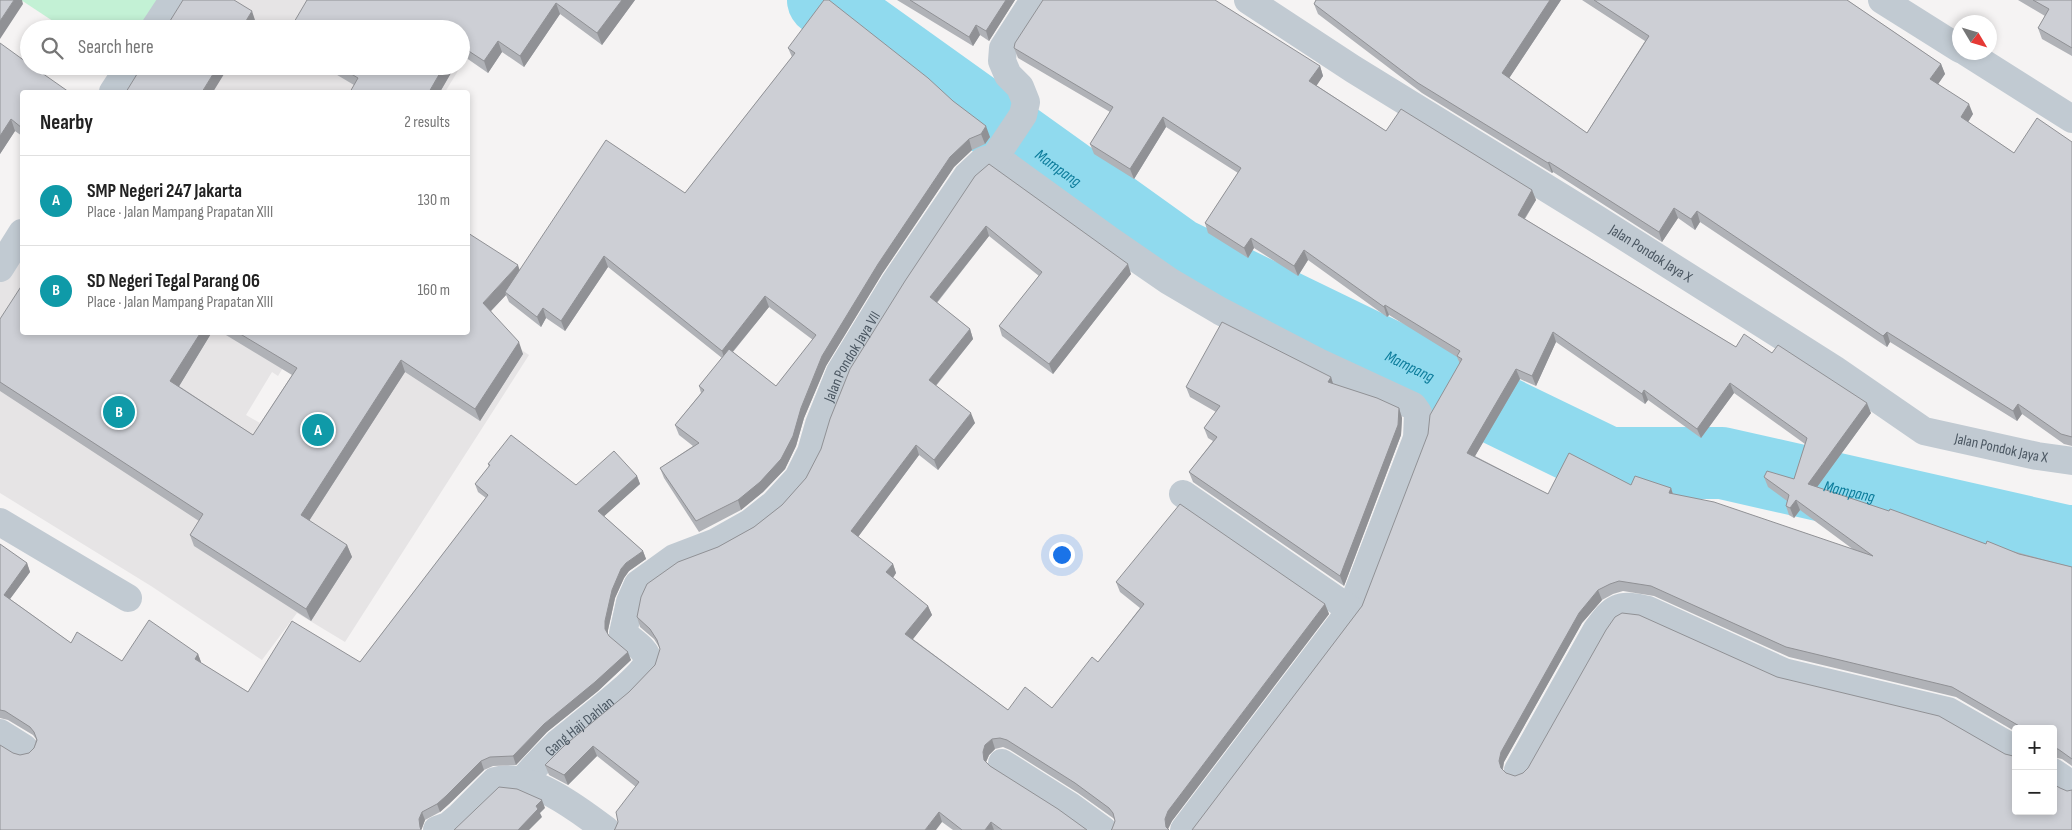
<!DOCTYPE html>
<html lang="en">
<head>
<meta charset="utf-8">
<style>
  :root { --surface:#fff; --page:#f2f2f2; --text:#222; --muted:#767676; --line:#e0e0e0; --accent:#1a73e8 }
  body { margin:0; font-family:"Sofia Sans Condensed",sans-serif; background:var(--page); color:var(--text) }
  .controls { position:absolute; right:15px; bottom:15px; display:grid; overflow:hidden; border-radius:5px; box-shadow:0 2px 8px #0003 }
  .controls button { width:45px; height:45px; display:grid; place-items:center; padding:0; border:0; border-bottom:1px solid var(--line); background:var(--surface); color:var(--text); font:25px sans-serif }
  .compass { position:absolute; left:1952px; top:15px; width:45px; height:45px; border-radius:50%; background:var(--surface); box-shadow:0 2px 8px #0003; rotate:128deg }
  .you { position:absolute; left:1061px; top:554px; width:18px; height:18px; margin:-12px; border:4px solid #fff; border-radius:50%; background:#1a73e8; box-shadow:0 0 0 8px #1a73e833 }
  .badge { display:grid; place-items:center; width:32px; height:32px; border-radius:50%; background:var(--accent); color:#fff; font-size:16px; font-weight:700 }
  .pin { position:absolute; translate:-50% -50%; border:2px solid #fff; box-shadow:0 1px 5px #0006 }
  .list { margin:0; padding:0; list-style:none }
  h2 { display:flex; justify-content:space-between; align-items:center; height:65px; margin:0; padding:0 20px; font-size:21px }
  h2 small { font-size:16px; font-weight:400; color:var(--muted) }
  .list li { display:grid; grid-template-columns:32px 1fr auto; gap:15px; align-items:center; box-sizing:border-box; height:90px; padding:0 20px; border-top:1px solid var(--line) }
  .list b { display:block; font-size:19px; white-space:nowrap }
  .list p { margin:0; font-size:16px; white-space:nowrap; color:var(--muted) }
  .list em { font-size:16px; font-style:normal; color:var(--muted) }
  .icon { flex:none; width:28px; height:28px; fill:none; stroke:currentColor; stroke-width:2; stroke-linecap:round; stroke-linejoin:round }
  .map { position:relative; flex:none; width:2072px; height:830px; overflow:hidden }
  .search { position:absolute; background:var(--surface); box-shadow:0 2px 8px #0003; left:20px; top:20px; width:450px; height:55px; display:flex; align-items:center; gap:12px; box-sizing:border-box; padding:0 18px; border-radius:28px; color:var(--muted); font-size:19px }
  .panel { position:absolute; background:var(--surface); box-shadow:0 2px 8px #0003; left:20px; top:90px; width:450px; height:245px; border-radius:5px }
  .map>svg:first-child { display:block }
</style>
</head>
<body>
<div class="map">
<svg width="2072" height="830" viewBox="0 0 2072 830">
  <rect width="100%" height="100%" fill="#f5f3f3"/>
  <path fill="#e6e4e5" d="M177 0H330L381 29H158Z
    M134 66H461L445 92H117Z
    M22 238V332L304 333 278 376 272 372 246 415 260 423 321 333 468 332V314L529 355 345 642 297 613 262 660 151 586 0 493V273Z"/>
  <path fill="#c3f1d5" d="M21 0H157L139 29H65Z"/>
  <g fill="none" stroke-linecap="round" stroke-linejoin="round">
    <path stroke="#90daee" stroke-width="72" id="s1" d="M823 0 1178 254 1608 463H1722L2066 541H2072"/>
    <g stroke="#c1cad2" stroke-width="28">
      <path id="s2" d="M1248 0 1353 69 1595 218 1834 369 1924 431 2037 456 2072 461"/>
      <path d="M1882 0 1960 49"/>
      <path d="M154 29 173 0"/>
      <path d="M1966 52 2072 119"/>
      <path d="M113 92 130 66"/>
      <path d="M995 157 1111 241 1169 281 1220 311 1318 362 1413 406 1418 413 1417 438 1351 610 1184 830"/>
      <path d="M0 268 22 233"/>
      <path d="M1183 494 1351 610"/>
      <path d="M0 522 128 598"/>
      <path d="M0 733 24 748"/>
      <path d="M1002 763 1070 806 1103 830"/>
      <path d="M1518 770 1596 631C1614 606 1618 603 1648 610L1784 672 1948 711 2016 750"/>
      <path d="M2053 772 2072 785"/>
      <path id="s3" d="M521 782C533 768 545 756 558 743 572 731 647 675 648 661 648 650 630 640 623 633L630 602 638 584 674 558 716 542 750 523 774 504 798 478 811 452 819 424 840 372 895 282 967 176 983 161 995 157 1023 115 1026 102 1020 87 1008 75 1002 61 1003 48 1034 0"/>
      <path d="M437 830 448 826 460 816 495 781C527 770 581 811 606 830"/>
    </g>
  </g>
  <path fill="#b0b2b7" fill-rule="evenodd" d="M307 0H635L602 45 560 14 524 67 502 52 488 73 462 55 461 56V29Z
    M897 0H1015L989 41 980 35 973 46Z
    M1316 0H1561L1509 78 1587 133 1645 41 1582 0H1847L1941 64 1945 74 1938 84 1973 114 1968 122 2014 153 2072 142V446L2064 444 2022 414 2017 421 1890 342 1887 347 1700 222 1695 230 1678 218 1662 242 1553 172 1552 173 1422 93 1318 14 1314 4Z
    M2018 0H2072V56L2042 39 2038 28 2045 16Z
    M0 43 22 92V136L15 131 0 154Z
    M788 48 990 137 985 144 972 150 954 167 882 274 826 366 804 418 796 446 785 469 763 492 741 510 699 532 664 478 660 468 693 446 679 435 675 425 701 393 699 386 722 358 608 267 565 331 546 318 541 327 509 302 506 295 491 311 523 354 480 421 405 372 309 521 347 545 352 557 311 621 194 546 190 535 199 521 0 391V319L22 332H212L179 386 253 435 292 375 221 332H468L520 269 685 193 792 57ZM769 307 813 340 776 386 733 352Z
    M1014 48 1320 66 1323 76 1316 85 1386 131 1532 190 1536 200 1525 219 1736 347 1772 353 1871 413 1817 487 1986 544 2072 567V766L2062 759 2053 757V729H2016V732L1956 697 1789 657 1654 596 1623 591 1613 594 1602 600 1582 623 1504 762 1503 770 1506 773 1515 776 2072 830H1192L1362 606 1460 364 1457 357 1389 315 1387 317 1308 260 1298 276 1254 248 1248 258 1208 233 1205 223 1238 173 1166 127 1134 179 1094 154 1090 144 1110 112 1018 58ZM1556 342 1645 404 1648 400 1701 438 1734 393 1805 444 1794 479 1764 477 1768 487 1787 501 1786 506 1789 515 1794 518 1800 510 1854 550 1673 494 1671 488 1631 485 1548 494 1475 456 1520 379 1536 386Z
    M322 66H455L440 92 354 85Z
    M975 176 1131 274 1053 374 1002 336 999 326 1039 276 989 236 937 303 970 329 973 339 936 386 975 423 938 470 919 455 858 537 893 564 896 573 893 578 928 606 932 615 913 639 1008 710 1052 708 1098 662 1140 608 1120 592 1116 582 1325 604 1329 614 1172 821 1168 829 1169 830 1112 829 1115 820 1113 818 1078 793 1010 750 1003 747 995 749 989 755 986 762 990 766 1087 830H953L942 822 615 829 636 787 597 756 568 785 549 775 545 765 629 692 655 665 660 649 659 647 654 639 640 627 637 617 718 547 754 527 782 505 806 478Z
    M1331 377 1333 384 1399 408 1402 418 1401 435 1344 586 1193 482 1189 472 1213 441 1208 438 1204 428 1216 412 1190 397 1186 387Z
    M488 464 576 485 637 476 640 484 604 516 643 551 646 559 629 571 624 578 615 598 608 630V634L609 636 631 660 598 691 547 732 516 765 493 766 484 770 449 804 440 812 425 820 422 828 0 830 13 753 20 755 29 753 34 748 36 739 33 735 8 720 0 718V545L27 563 30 572 10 599 71 643 122 661 198 654 201 662V663L248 692 360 662 486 498 478 492 475 484 489 467Z"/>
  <path fill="#909195" d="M14 0H22L23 4 0 39V21Z
    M622 0H635L602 45 597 33Z
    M1006 0H1015L989 41 986 31Z
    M1550 0H1561L1506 83 1502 73Z
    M556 3 560 14 524 67 520 56Z
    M252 11 256 23 252 29H241Z
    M976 25 980 35 973 46 969 37Z
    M498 41 502 52 488 73 484 61Z
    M1941 64 1945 74 1934 90 1930 79Z
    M218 66H229L213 92H202Z
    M444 66H455L440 92H429Z
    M1320 66 1323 76 1313 91 1309 81Z
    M1969 104 1973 114 1965 127 1961 117Z
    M1163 117 1166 127 1134 179 1130 169Z
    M11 119 15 131 0 154V136Z
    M986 126 990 137 985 144 981 134Z
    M969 139 972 150 954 167 882 274 826 366 804 418 796 446 785 469 763 492 741 510 738 500 801 408 822 356 878 264 950 157Z
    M1549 162 1553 172 1552 173 1548 163Z
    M1532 190 1536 200 1521 224 1518 215Z
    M1674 208 1678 218 1662 242 1659 232Z
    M1697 211 1700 222 1695 230 1691 219Z
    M986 226 989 236 933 307 930 297Z
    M1251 238 1254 248 1248 258 1244 248Z
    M1304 250 1308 260 1298 276 1294 266Z
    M604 256 608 267 565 331 561 321Z
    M1128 264 1131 274 1053 374 1049 364Z
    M518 265 522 277 505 292 506 295 488 314 483 303Z
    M765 296 769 307 725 361 722 351Z
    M1385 305 1389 315 1387 317 1384 307Z
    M543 308 546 318 541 327 537 317Z
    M970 329 973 339 932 390 929 380Z
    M201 332H212L175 393 170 381Z
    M1553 332 1556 342 1536 386 1532 376Z
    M1887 332 1890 342 1887 347 1883 336Z
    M519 342 523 354 480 421 475 409Z
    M401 360 405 372 305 527 301 515Z
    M1516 369 1520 379 1471 463 1467 453Z
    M1331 377 1334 387 1328 382Z
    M1730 383 1734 393 1701 438 1697 429Z
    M1644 390 1648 400 1645 404 1642 394Z
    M1867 403 1871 413 1812 494 1808 484Z
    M2018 404 2022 414 2017 421 2013 411Z
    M1399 408 1402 418 1401 435 1344 586 1340 576Z
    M971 413 975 423 938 470 934 460Z
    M916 445 919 455 855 541 851 531Z
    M637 476 640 484 601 519 598 511Z
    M1671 488 1674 498 1669 493Z
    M1796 500 1800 510 1794 518 1790 508Z
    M347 545 352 557 311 621 306 609Z
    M643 551 646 559 629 571 624 578 615 598 608 630V637L605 629V621L612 590 621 569 626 563Z
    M27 563 30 572 7 603 4 595Z
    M893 564 896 573 890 582 886 572Z
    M1598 590 1602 600 1582 623 1504 762 1502 771 1499 761 1501 752 1579 613Z
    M1325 604 1329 614 1172 821 1168 829 1169 830 1166 827 1165 819 1168 811Z
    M928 606 932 615 909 644 905 634Z
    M628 652 631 660 598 691 547 732 516 765 513 756 544 724Z
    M198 654 201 662 198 667 195 659Z
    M992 739 995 749 989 755 986 762 984 760 983 752 985 745Z
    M593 746 597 756 568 785 564 775Z
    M481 761 484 770 449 804 440 812 437 804Z
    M542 800 545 808 540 813 542 817 529 830H518L536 806Z
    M422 812 425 820 422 828V830L420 827 419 819Z
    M939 812 942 822 936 830H925Z
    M991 822 994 830H985Z"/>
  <path fill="#cdcfd5" stroke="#909195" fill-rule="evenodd" d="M0 0H14L0 21Z
    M183 0H234L252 11 241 29H165Z
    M307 0H622L597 33 556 3 520 56 498 41 484 61 461 46V29H290Z
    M824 0H829L928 78 953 101 986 126 981 134 969 139 950 157 878 264 822 356 801 408 793 436 781 459 760 482 738 500 696 521 660 468 699 443 675 425 704 390 699 386 729 349 776 386 816 335 765 296 722 351 604 256 561 321 543 308 537 317 505 292 606 140 685 193 795 53 788 48Z
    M910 0H1006L986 31 976 25 969 37Z
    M1043 0H1215L1320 66 1309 81 1386 131 1401 109 1532 190 1518 215 1736 347 1744 334 1772 353 1778 345 1867 403 1808 484 1889 511 1890 509 1986 544 1987 541 2019 554 2072 567V759L2058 749 2053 748V729H2022L2021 727 1952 687 1786 647 1651 586 1619 581 1610 584 1598 590 1579 613 1501 752 1499 761 1501 768 1506 773 1515 776 1523 773 1528 768 1606 630 1615 617 1622 613 1639 615 1777 677 1939 716 2005 754 2013 756 2016 755V811H2053V784L2060 788 2067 791 2072 790V830H1192L1362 606 1428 434 1430 415 1462 359 1457 356 1460 351 1385 305 1384 307 1304 250 1294 266 1251 238 1244 248 1205 223 1241 168 1163 117 1130 169 1090 144 1113 107 1014 48 1015 43ZM1553 332 1642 394 1644 390 1697 429 1730 383 1807 438 1794 479 1767 471 1764 477 1789 495 1786 506 1790 508 1796 500 1873 556 1714 502 1669 493 1671 488 1635 476 1631 485 1569 453 1548 494 1467 453 1516 369 1532 376Z
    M1316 0H1550L1502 73 1587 133 1649 36 1594 0H1847L1941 64 1930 79 1969 104 1961 117 2014 153 2037 118 2072 142V437L2061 434 2018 404 2013 411 1887 332 1883 336 1697 211 1691 219 1674 208 1659 232 1549 162 1548 163 1418 83 1314 4Z
    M2033 0H2072V48L2038 28 2049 9Z
    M0 43 29 64V66H32L69 92H22V128L11 119 0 136Z
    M142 66H218L202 92H126Z
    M338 66H444L429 92H350L358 78Z
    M989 164 1128 264 1049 364 999 326 1042 272 986 226 930 297 970 329 929 380 971 413 934 460 916 445 851 531 893 564 886 572 928 606 905 634 1008 710 1025 687 1052 708 1092 657 1098 662 1144 604 1116 582 1180 504 1325 604 1168 811 1165 819 1166 827 1169 830H1111L1112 829 1115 821 1113 813 1109 808 1075 783 1007 740 1000 738 992 739 985 745 983 752 984 760 990 766 1058 809 1087 830H1002L991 822 985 830H962L939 812 925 830H614L615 829 618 822 616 812 639 782 593 746 564 775 545 765 565 745 629 692 655 665 660 649 657 640 650 629 637 617 641 597 647 584 678 562 718 547 754 527 782 505 806 478 821 449 830 419 850 369 905 281 975 176Z
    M468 233 518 265 483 303 519 342 475 409 401 360 301 515 347 545 306 609 190 535 203 514 0 382V319L22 285V332H201L170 381 253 435 297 368 237 332H468Z
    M1222 322 1331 377 1328 382 1377 398 1399 408 1398 425 1340 576 1189 472 1217 437 1204 428 1220 406 1186 387Z
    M511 435 576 485 614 451 637 476 598 511 643 551 626 563 621 569 612 590 605 621V629L609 636 628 652 595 682 544 724 513 756 490 757 481 761 446 796 437 804 422 812 419 819 420 827 421 830H0V745L13 753 20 755 29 753 34 748 37 740 34 732 30 727 5 711 0 710V544L27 563 4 595 71 643 77 632 122 661 149 620 198 654 195 659 248 692 292 621 360 662 488 495 475 484 490 465 488 464Z
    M499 787 517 789 542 800 536 806 538 809 518 830H454Z"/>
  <g text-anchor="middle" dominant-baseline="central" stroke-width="4" stroke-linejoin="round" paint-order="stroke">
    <g font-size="15" fill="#4a5661" stroke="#fff">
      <text stroke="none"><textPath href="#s2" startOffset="476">Jalan Pondok Jaya X</textPath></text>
      <text stroke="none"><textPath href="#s3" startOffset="594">Jalan Pondok Jaya VII</textPath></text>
      <text stroke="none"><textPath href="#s2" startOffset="881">Jalan Pondok Jaya X</textPath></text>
      <text stroke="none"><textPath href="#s3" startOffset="81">Gang Haji Dahlan</textPath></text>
    </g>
    <g font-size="16" font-style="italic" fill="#0c7c9b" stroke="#fff">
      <text stroke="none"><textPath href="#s1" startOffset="289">Mampang</textPath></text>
      <text stroke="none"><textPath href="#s1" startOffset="694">Mampang</textPath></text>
      <text stroke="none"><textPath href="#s1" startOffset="1159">Mampang</textPath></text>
    </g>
  </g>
</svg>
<div class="controls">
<button>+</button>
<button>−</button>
</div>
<svg class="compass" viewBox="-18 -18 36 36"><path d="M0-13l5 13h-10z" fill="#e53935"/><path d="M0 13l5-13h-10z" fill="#767676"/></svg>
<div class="you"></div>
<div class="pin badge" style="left:318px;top:430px;background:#0f9aa8">A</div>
<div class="pin badge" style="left:119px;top:412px;background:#0f9aa8">B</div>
<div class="search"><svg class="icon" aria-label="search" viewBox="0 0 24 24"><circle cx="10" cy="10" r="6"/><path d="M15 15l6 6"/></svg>Search here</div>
<section class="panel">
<h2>Nearby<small>2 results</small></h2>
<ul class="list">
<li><span class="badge" style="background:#0f9aa8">A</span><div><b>SMP Negeri 247 Jakarta</b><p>Place · Jalan Mampang Prapatan XIII</p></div><em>130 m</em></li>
<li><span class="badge" style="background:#0f9aa8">B</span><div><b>SD Negeri Tegal Parang 06</b><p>Place · Jalan Mampang Prapatan XIII</p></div><em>160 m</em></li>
</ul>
</section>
</div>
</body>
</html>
